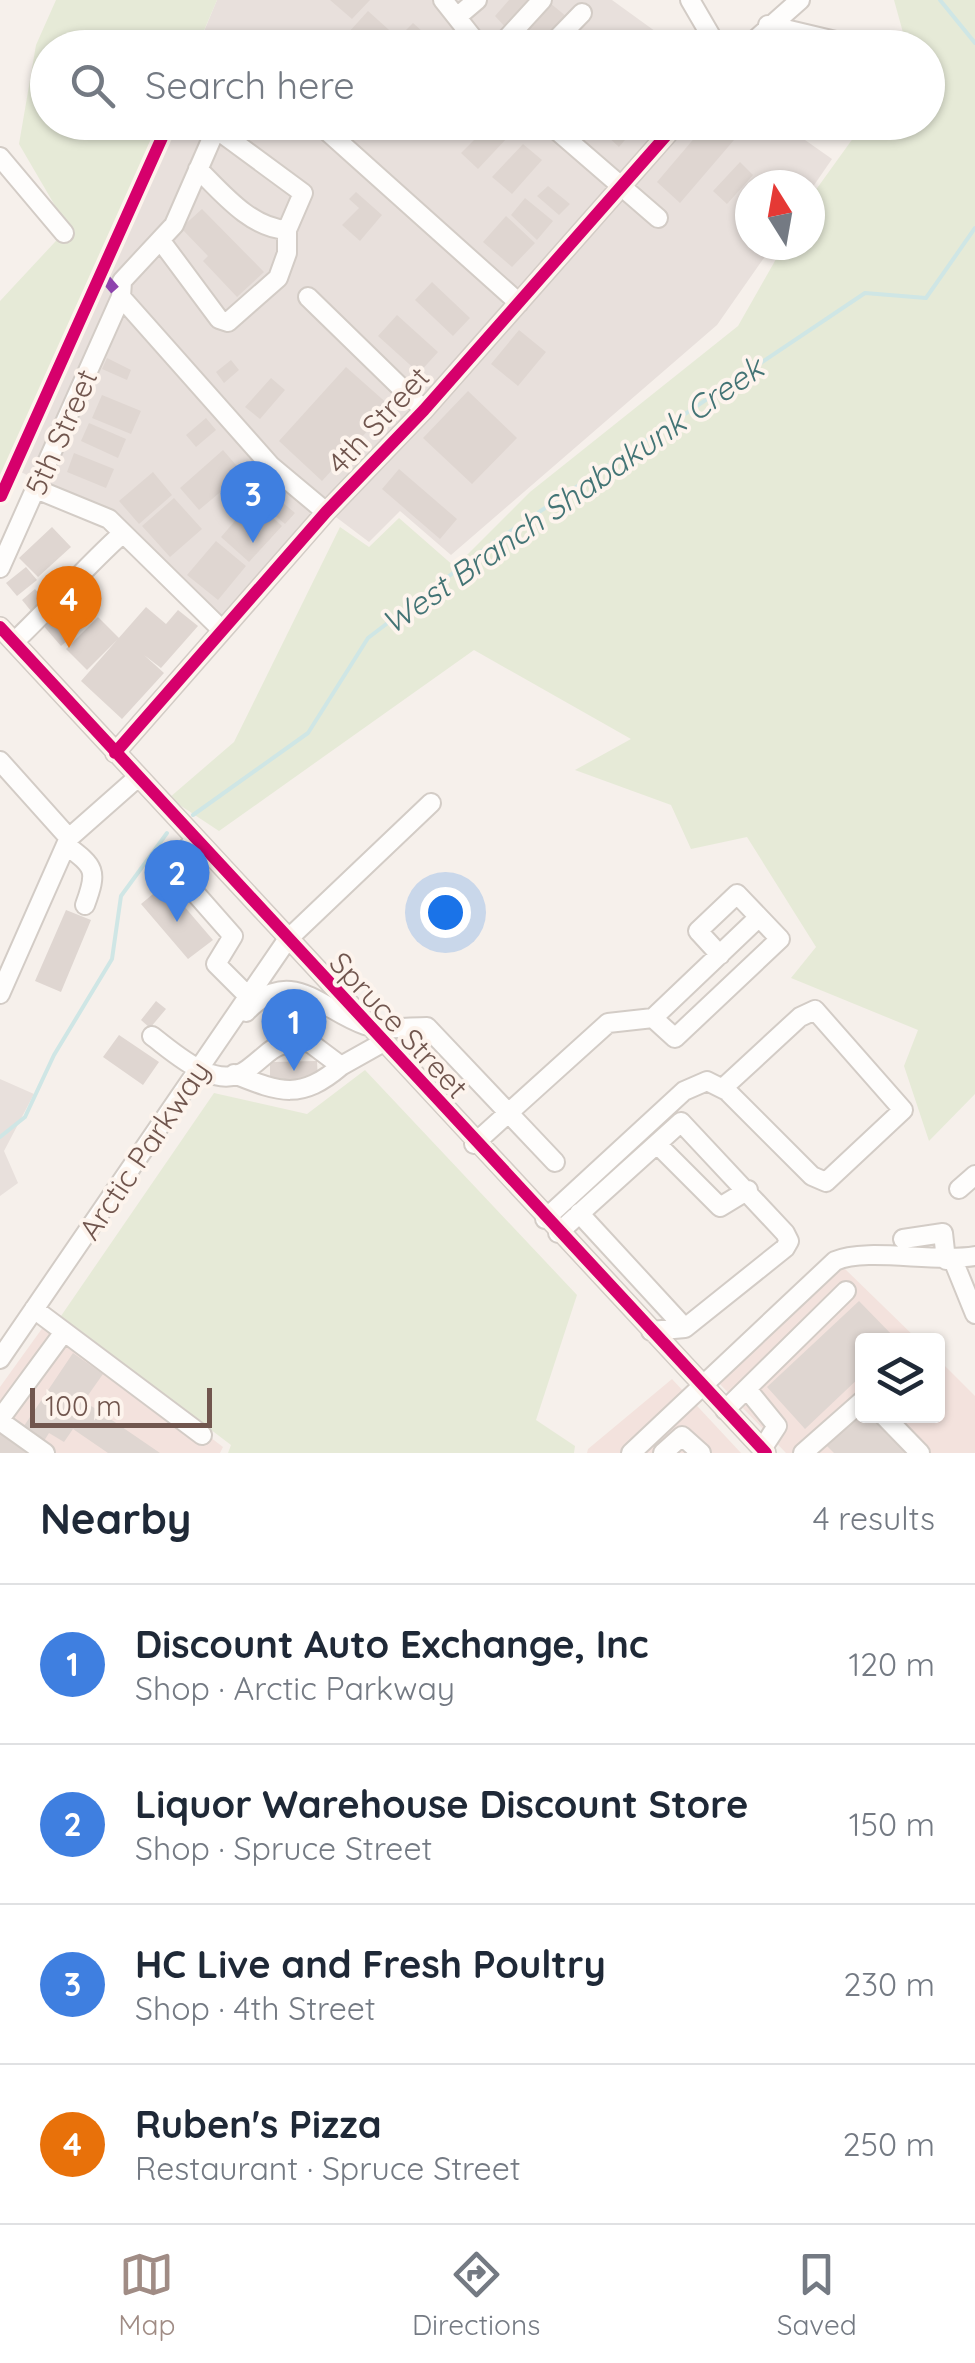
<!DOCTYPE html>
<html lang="en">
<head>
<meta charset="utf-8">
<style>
  :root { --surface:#fff; --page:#f6f6f7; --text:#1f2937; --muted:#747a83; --line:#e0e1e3; --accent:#a08c85 }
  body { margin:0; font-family:Quicksand,sans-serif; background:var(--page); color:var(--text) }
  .controls { position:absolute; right:30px; bottom:30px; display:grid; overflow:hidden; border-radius:10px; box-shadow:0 2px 8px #0004 }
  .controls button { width:90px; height:90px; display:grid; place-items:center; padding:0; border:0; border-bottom:2px solid var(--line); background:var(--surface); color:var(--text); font:50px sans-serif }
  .compass { position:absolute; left:735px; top:170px; width:90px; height:90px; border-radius:50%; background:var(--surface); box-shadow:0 2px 8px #0004; rotate:349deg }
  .scale { position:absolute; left:30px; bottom:25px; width:182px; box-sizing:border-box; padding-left:10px; border:5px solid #71564e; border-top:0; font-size:28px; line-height:35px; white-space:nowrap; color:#71564e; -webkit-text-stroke:8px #fdf4ed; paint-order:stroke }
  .you { position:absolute; left:445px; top:912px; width:35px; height:35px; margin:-25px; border:8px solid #fff; border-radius:50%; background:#1a73e8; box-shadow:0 0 0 15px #1a73e833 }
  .badge { display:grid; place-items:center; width:65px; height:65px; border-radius:50%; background:var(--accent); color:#fff; font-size:32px; font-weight:700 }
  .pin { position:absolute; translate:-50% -82px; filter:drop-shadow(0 2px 5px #0008) }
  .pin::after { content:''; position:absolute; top:52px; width:35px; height:30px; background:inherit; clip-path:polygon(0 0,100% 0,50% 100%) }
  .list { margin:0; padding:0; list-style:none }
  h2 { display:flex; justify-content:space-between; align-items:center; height:130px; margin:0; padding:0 40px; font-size:42px }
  h2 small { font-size:32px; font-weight:400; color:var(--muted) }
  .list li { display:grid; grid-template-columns:65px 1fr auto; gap:30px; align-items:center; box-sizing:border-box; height:160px; padding:0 40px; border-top:2px solid var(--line) }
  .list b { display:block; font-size:38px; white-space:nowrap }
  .list p { margin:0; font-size:32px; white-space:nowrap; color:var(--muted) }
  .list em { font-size:32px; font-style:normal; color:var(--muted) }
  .icon { flex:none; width:55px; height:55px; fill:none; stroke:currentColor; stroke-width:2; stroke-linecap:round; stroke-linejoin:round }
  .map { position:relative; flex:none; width:975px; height:1453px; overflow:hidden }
  .search { position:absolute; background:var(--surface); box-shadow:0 2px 8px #0004; left:30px; right:30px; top:30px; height:110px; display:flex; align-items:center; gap:25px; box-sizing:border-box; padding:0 35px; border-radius:55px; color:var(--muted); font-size:38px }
  .sheet { height:770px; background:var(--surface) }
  nav { display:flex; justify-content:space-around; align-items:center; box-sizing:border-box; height:140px; border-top:2px solid var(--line); background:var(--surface); font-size:28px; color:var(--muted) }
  nav a { display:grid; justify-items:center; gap:5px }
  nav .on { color:var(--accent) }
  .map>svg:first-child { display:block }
</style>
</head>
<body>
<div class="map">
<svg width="975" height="1453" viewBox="0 0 975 1453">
  <rect width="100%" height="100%" fill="#f6f0eb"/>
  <path fill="#f3e2dd" d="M843 1267 918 1340H862V1416H938V1359L975 1396V1453H786L718 1382Z
    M51 1316 223 1447 220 1453H0V1387Z
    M672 1379 741 1453H587L588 1449Z"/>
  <path fill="#e8e0dc" d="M217 0H612L677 47 197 48Z
    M165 123H781L832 159 810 191V185H750V245H773L717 325 451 555 400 511 369 542 328 511 224 626 105 514 15 469Z
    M0 1079 34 1094 4 1151 18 1183 0 1196Z"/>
  <path fill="#e6ead7" d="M56 0H217L197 47 48 48V122L165 123 57 381 15 469 0 487V301L68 228 19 144 36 45Z
    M894 0H975V1094L929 1141 904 1066 918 1030 791 978 816 947 747 837 691 849 671 805 575 770 631 739 474 650 219 831 169 798 234 742 340 527 369 547 399 518 455 567 530 492 738 326 784 245H810V198L864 123 928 122V48L907 47Z
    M365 1070 577 1295 536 1420 575 1446 574 1453H228L231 1445 61 1316 214 1093 307 1114Z"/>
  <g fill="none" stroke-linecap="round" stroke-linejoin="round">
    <path stroke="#cfe6e5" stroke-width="4" d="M940 0 975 43
      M193 815 308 733 368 638 487 547 865 293 926 298 975 228
      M0 1137 25 1117 54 1055 112 959 121 896 167 833"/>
  </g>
  <path fill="#dfd6d1" d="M330 0H370L352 19Z
    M509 0H534L507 29 495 16Z
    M550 3 567 17 540 48H516L512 44Z
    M368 11 398 38 413 23 441 48H342L338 44Z
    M575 32 592 48H560Z
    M592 122H640L619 147Z
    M708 122H728L740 133 680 203 657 182Z
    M491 123 508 137 478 169 461 153Z
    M523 144 542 160 512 194 492 177Z
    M740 162 753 175 727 204 713 191Z
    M548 186 570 204 559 215 537 196Z
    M356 192 382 215 360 241 342 225 359 208 349 199Z
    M525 198 553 221 537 240 511 215Z
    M202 209 264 272 237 297 203 261 208 256 181 228Z
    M506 216 535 243 512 267 483 242Z
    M432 282 470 318 453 336 415 300Z
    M397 315 438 352 419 373 378 336Z
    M519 330 546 352 518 386 491 364Z
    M107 358 131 370 127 380 102 369Z
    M231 360 239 370 224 383 216 372Z
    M346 367 390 406 322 481 279 441Z
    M271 378 285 390 260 419 245 407Z
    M468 391 517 438 472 484 423 438Z
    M102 395 141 411 131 434 92 418Z
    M206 418 216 430 196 447 186 435Z
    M89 423 126 439 118 458 81 441Z
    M223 450 243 473 199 510 180 488Z
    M74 453 114 469 106 488 67 472Z
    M399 469 457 519 440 539 382 489Z
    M153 472 172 495 139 524 119 501Z
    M264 487 295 513 285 524 254 498Z
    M174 498 202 529 170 557 142 526Z
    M253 500 282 526 249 562 221 537Z
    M52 527 71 547 38 577 19 558Z
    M216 541 246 566 218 600 187 575Z
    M26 567 37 580 17 596 6 583Z
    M35 589 49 606 36 617 22 600Z
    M68 599 89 622 61 646 41 623Z
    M146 607 166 624 178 610 198 626 161 668 144 655 164 673 122 719 81 681Z
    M98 617 119 638 87 670 66 649Z
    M165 884 213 940 188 959 141 904Z
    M66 910 91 920 61 992 35 981Z
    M156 1001 166 1009 150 1028 141 1020Z
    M119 1035 159 1062 143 1085 103 1057Z
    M317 1061 318 1081H270V1062Z
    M859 1301 897 1340H862V1375L805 1429 767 1387Z
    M73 1353 103 1374 84 1401 160 1453H108L73 1429 64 1442 49 1433 44 1441 24 1426Z
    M862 1409V1416H872L907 1453H834L825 1444Z
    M0 1429 31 1447 27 1453H0Z"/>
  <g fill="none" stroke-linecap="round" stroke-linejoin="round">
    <g stroke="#d3ccc6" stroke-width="22">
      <path id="minor" d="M443 0 481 48
        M690 0 718 48
        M457 17 477 0
        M768 25 865 48
        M498 48 542 0
        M548 48 582 13
        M746 48 800 0
        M317 122 519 303
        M547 122 658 218
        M0 157 64 233
        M198 169C223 194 251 228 287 230
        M161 241 219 319 228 322 278 278 287 253V230L303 193 216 129
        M121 297 271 466 326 512
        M308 297 424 410
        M36 489 109 519 221 629
        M0 568 121 297 122 281 174 225 219 122
        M0 627 766 1453
        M14 642C52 606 84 568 123 533
        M115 753 326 512 424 410 678 122
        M0 761 69 838
        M194 841 176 860 174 869 233 936 216 964 249 997
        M66 845C95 867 98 870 85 905
        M720 955 698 931 737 894 759 917
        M0 994 69 838 137 778
        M246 1012C291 964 321 1010 365 1025 382 1031 409 1027 427 1027L555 1162
        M152 1036C176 1054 217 1093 248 1069 277 1047 269 1044 309 1042L341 1066 382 1043
        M234 1074C281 1093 301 1100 341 1066
        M474 1144 608 1023 653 1018 759 917 780 939 675 1038 653 1018
        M657 1144 720 1207 748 1190
        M959 1189 975 1175
        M579 1213 685 1328
        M545 1219 684 1091 707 1081 727 1091 812 1176 826 1182 903 1110 815 1010 800 1017 723 1088
        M558 1233 681 1122 785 1233 789 1241 785 1248 685 1328 651 1331
        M903 1239 943 1233 946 1260
        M953 1260 975 1314
        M34 1309 202 1435
        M0 1359 287 940 431 803
        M747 1389 777 1426 762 1449
        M725 1410 846 1291
        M884 1416 920 1453
        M0 1419 64 1332
        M0 1421 45 1453
        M631 1453 835 1261C866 1247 934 1263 975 1256
        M663 1453 682 1436 701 1453
        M803 1453 862 1401"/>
    </g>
    <use href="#minor" stroke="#fefdfc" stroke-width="18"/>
    <path stroke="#8e44ad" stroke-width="10" stroke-dasharray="20 10" stroke-linecap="butt" d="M102 275 121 297"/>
    <g stroke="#fdf4ed" stroke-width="19">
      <path id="cycleway" d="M1 496 169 122
        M0 627 766 1453
        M115 753 326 512 424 410 678 122"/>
    </g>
    <use href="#cycleway" stroke="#d6006c" stroke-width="12"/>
  </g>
  <g text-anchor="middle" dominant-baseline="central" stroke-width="8" stroke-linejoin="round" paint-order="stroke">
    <g font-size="30" fill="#71564e" stroke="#fdf4ed">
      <text transform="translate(378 420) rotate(-47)">4th Street</text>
      <text transform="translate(61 432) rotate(-66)">5th Street</text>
      <text transform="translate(399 1025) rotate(47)">Spruce Street</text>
      <text transform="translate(144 1150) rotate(-56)">Arctic Parkway</text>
    </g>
    <g font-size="32" font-style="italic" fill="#437475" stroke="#fdf4ed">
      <text transform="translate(572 495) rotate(-35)">West Branch Shabakunk Creek</text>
    </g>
  </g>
</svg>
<div class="controls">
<button><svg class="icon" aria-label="layers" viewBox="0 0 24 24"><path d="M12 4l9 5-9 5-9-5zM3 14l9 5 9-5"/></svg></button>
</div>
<svg class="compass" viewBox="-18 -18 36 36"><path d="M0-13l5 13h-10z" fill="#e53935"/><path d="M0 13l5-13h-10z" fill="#747a83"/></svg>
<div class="scale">100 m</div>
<div class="you"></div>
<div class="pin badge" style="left:294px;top:1071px;background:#3f7fe0">1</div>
<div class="pin badge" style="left:177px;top:922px;background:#3f7fe0">2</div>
<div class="pin badge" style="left:253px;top:543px;background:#3f7fe0">3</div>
<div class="pin badge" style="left:69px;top:648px;background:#e8710a">4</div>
<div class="search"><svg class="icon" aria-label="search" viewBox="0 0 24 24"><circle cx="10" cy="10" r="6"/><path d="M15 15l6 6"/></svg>Search here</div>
</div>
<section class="sheet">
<h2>Nearby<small>4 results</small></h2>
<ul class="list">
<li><span class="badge" style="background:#3f7fe0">1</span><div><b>Discount Auto Exchange, Inc</b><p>Shop · Arctic Parkway</p></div><em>120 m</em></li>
<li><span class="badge" style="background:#3f7fe0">2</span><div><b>Liquor Warehouse Discount Store</b><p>Shop · Spruce Street</p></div><em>150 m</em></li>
<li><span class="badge" style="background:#3f7fe0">3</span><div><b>HC Live and Fresh Poultry</b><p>Shop · 4th Street</p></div><em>230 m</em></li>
<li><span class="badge" style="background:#e8710a">4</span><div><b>Ruben's Pizza</b><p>Restaurant · Spruce Street</p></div><em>250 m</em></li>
</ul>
</section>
<nav>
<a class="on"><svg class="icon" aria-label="map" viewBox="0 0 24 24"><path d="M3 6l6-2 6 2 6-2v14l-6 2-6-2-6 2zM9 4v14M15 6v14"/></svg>Map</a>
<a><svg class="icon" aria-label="directions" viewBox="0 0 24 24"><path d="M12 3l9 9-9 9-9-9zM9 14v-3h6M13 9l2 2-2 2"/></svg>Directions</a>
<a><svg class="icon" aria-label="saved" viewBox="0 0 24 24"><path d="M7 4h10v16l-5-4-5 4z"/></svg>Saved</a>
</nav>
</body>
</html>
